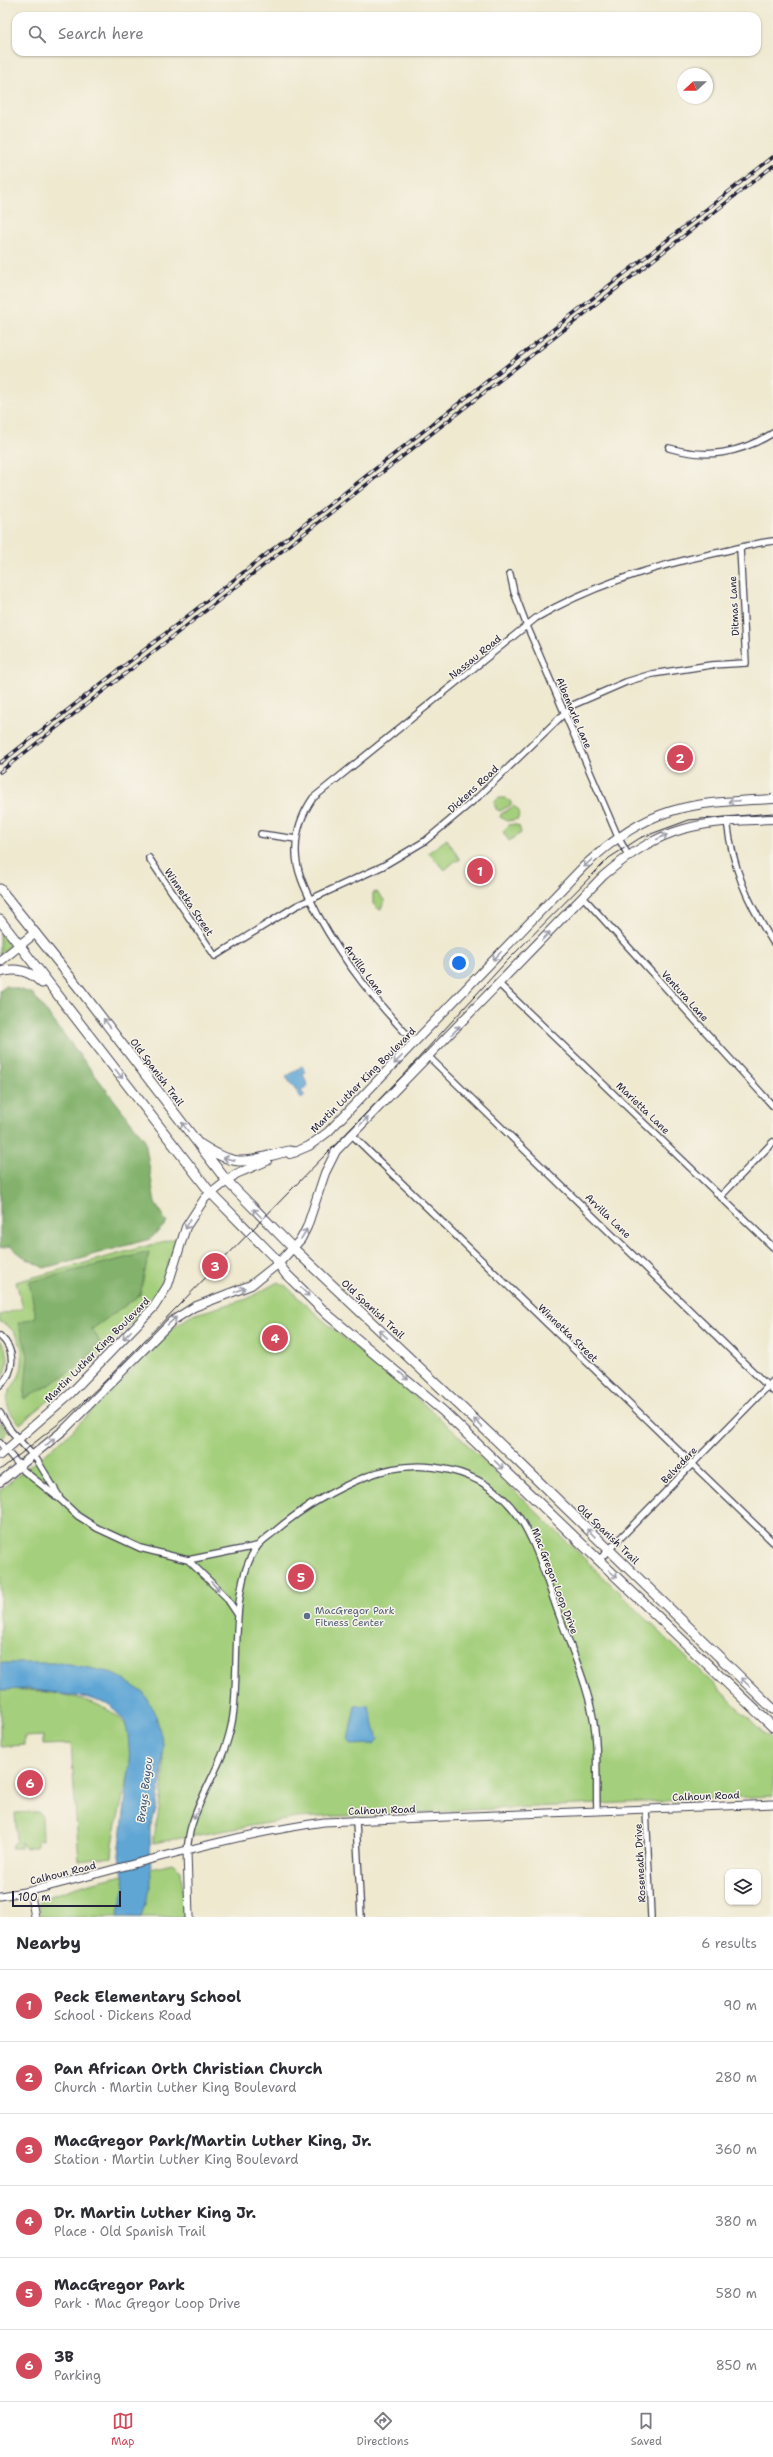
<!DOCTYPE html>
<html lang="en">
<head>
<meta charset="utf-8">
<style>
  :root { --surface:#fff; --page:#f2f2f3; --text:#2b2b33; --muted:#7c7c81; --line:#e1e1e2; --accent:#d1495b }
  body { margin:0; font-family:"Shantell Sans",sans-serif; background:var(--page); color:var(--text) }
  .controls { position:absolute; right:12px; bottom:12px; display:grid; overflow:hidden; border-radius:8px; box-shadow:0 1px 3px #0004 }
  .controls button { width:36px; height:36px; display:grid; place-items:center; padding:0; border:0; border-bottom:1px solid var(--line); background:var(--surface); color:var(--text); font:20px sans-serif }
  .compass { position:absolute; left:677px; top:68px; width:36px; height:36px; border-radius:50%; background:var(--surface); box-shadow:0 1px 3px #0004; rotate:248deg }
  .scale { position:absolute; left:12px; bottom:10px; width:109px; box-sizing:border-box; padding-left:4px; border:2px solid #22223b; border-top:0; font-size:11px; line-height:14px; white-space:nowrap; color:#22223b; -webkit-text-stroke:3px #f7f3e8; paint-order:stroke }
  .you { position:absolute; left:459px; top:963px; width:14px; height:14px; margin:-10px; border:3px solid #fff; border-radius:50%; background:#1a73e8; box-shadow:0 0 0 6px #1a73e833 }
  .badge { display:grid; place-items:center; width:26px; height:26px; border-radius:50%; background:var(--accent); color:#fff; font-size:13px; font-weight:700 }
  .pin { position:absolute; translate:-50% -50%; border:2px solid #fff; box-shadow:0 1px 4px #0006 }
  .list { margin:0; padding:0; list-style:none }
  h2 { display:flex; justify-content:space-between; align-items:center; height:52px; margin:0; padding:0 16px; font-size:17px }
  h2 small { font-size:13px; font-weight:400; color:var(--muted) }
  .list li { display:grid; grid-template-columns:26px 1fr auto; gap:12px; align-items:center; box-sizing:border-box; height:72px; padding:0 16px; border-top:1px solid var(--line) }
  .list b { display:block; font-size:15px; white-space:nowrap }
  .list p { margin:0; font-size:13px; white-space:nowrap; color:var(--muted) }
  .list em { font-size:13px; font-style:normal; color:var(--muted) }
  .icon { flex:none; width:22px; height:22px; fill:none; stroke:currentColor; stroke-width:2; stroke-linecap:round; stroke-linejoin:round }
  .map { position:relative; flex:none; width:773px; height:1917px; overflow:hidden }
  .search { position:absolute; background:var(--surface); box-shadow:0 1px 3px #0004; left:12px; right:12px; top:12px; height:44px; display:flex; align-items:center; gap:10px; box-sizing:border-box; padding:0 14px; border-radius:12px; color:var(--muted); font-size:15px }
  .sheet { height:484px; background:var(--surface) }
  nav { display:flex; justify-content:space-around; align-items:center; box-sizing:border-box; height:56px; border-top:1px solid var(--line); background:var(--surface); font-size:11px; color:var(--muted) }
  nav a { display:grid; justify-items:center; gap:2px }
  nav .on { color:var(--accent) }
  .map>svg:first-child { display:block }
</style>
</head>
<body>
<div class="map">
<svg width="773" height="1917" viewBox="0 0 773 1917">
  <rect width="100%" height="100%" fill="#f7f3e8"/>
  <filter id="ink" filterUnits="userSpaceOnUse"><feTurbulence type="fractalNoise" baseFrequency=".025" numOctaves="2"/><feDisplacementMap in="SourceGraphic" scale="8" xChannelSelector="R" yChannelSelector="G"/><feConvolveMatrix kernelMatrix="1 2 1 2 8 2 1 2 1" color-interpolation-filters="sRGB"/></filter>
  <filter id="wash" filterUnits="userSpaceOnUse"><feTurbulence type="fractalNoise" baseFrequency=".012" numOctaves="4" result="noise"/><feDisplacementMap in="SourceGraphic" scale="16" xChannelSelector="R" yChannelSelector="G"/><feGaussianBlur stdDeviation="0.9" result="paint"/><feColorMatrix in="noise" values="0 0 0 0 0 0 0 0 0 0 0 0 0 0 0 0 0 1.4 0 .05"/><feComposite in="paint" operator="in"/></filter>
  <g filter="url(#wash)">
    <rect width="100%" height="100%" fill="#efe9d0"/>
    <path fill="#a4cf7c" stroke="#63785c" d="M499 798H505L511 802V805L500 811 496 809 494 802Z
      M514 806 519 811 518 819 508 821 500 817 501 814Z
      M514 824 519 826 521 833 509 841 503 832 509 825Z
      M447 839 460 860 455 861 445 870 428 853Z
      M377 892 385 901 380 910 373 904V893Z
      M0 933 9 945 8 948 0 955Z
      M176 1238 161 1288 149 1306 68 1385 20 1424C14 1417 7 1410 7 1401 7 1391 15 1385 19 1376 27 1356 21 1330 0 1322V1315L23 1308 16 1282Z
      M278 1282 286 1286C335 1334 390 1374 442 1420L773 1742V1796L296 1818 153 1843C153 1828 157 1824 159 1810 166 1778 164 1748 156 1716L0 1663V1490L69 1434 173 1328 192 1315 247 1299Z
      M0 1340C11 1353 10 1367 0 1380Z
      M0 1421 8 1433 2 1438 0 1436Z
      M2 1689C38 1690 128 1695 132 1743 133 1762 127 1779 123 1797 119 1812 116 1828 113 1844L112 1857 79 1861 71 1744 43 1745V1736L24 1737V1745L0 1747V1690Z
      M38 1812 42 1816 43 1840H39L36 1847 25 1848 21 1842V1848H11L14 1843 17 1842 15 1813Z
      M172 1863 181 1870 184 1917H41L39 1903 41 1899 90 1883Z"/>
    <path fill="#83b26c" stroke="#526a54" d="M6 986 32 993 145 1140 155 1203 167 1223 150 1239 44 1268 25 1258 10 1246 0 1248V991Z
      M149 1252 140 1295 92 1329 100 1342C80 1370 54 1382 24 1399L28 1355 18 1323 36 1317 29 1282Z"/>
    <path fill="#5ea6d5" stroke="#406488" d="M302 1066 306 1072 303 1074 308 1087 301 1091 305 1096 302 1099 286 1077Z
      M0 1663H64L114 1673 144 1693 156 1716 163 1743 161 1782 156 1810 150 1828 151 1883 141 1917H117L125 1886 119 1855 130 1762 128 1735 125 1722 110 1705 89 1698 29 1689 0 1690Z
      M368 1705 378 1739 374 1744 352 1745 348 1740 355 1706Z"/>
  </g>
  <g filter="url(#ink)">
    <g fill="none" stroke-linecap="round" stroke-linejoin="round">
      <g stroke="#414051" stroke-width="8">
        <path id="minor" d="M669 448C707 459 739 454 773 433
          M510 574 514 592 527 626 618 837 628 855
          M727 821C733 870 747 901 773 942
          M261 834 296 839
          M149 858 215 956 296 906 383 866 425 841 478 797 573 705 626 682 652 674 711 665 746 663 740 548
          M583 897 773 1106
          M499 984 773 1247
          M415 1043C376 1002 345 964 318 915 308 895 295 872 296 849 296 830 302 814 313 798L536 618C592 585 653 566 716 553 735 549 754 543 773 541
          M429 1057 773 1391
          M351 1134 773 1542
          M721 1196 773 1142
          M0 1336C15 1349 16 1371 0 1385
          M0 1413 11 1431 37 1460 59 1496
          M0 1443 24 1471 61 1500 78 1516 97 1528 140 1548 188 1560 226 1597 238 1615
          M188 1560 257 1546
          M598 1561 773 1381
          M646 1809 651 1917
          M356 1821 361 1917
          M187 1851C188 1842 189 1832 192 1824 204 1785 227 1759 233 1716 240 1670 229 1584 257 1547 261 1541 269 1536 274 1532 303 1507 331 1491 365 1477 419 1455 485 1467 519 1517 539 1547 548 1587 561 1620 574 1656 591 1693 595 1731 598 1757 596 1784 597 1810"/>
      </g>
      <g stroke="#414051" stroke-width="9">
        <path id="tertiary" d="M187 1851 189 1917
          M30 1891 35 1917
          M0 1896 30 1891C127 1867 224 1836 324 1822L773 1804"/>
      </g>
      <g stroke="#414051" stroke-width="10">
        <path id="secondary" d="M290 1154 309 1146 328 1132 584 866C651 805 686 803 773 799
          M0 1455 70 1394 154 1307 168 1285 186 1227 205 1198 236 1174 267 1161
          M0 1482 65 1429 172 1321 194 1307 251 1285 279 1263 301 1239 307 1227 325 1173 336 1151 603 876C663 825 697 822 773 819"/>
      </g>
      <g stroke="#414051" stroke-width="11">
        <path id="primary" d="M0 889 79 988 226 1180 293 1248 493 1437 773 1709
          M0 920 210 1192 273 1256 286 1274 328 1315 443 1411 773 1727
          M0 972C17 967 30 971 42 983
          M200 1144C240 1170 245 1161 289 1151L295 1152"/>
      </g>
      <g stroke="#414051" stroke-width="11">
        <path id="trunk" d="M0 961 35 933"/>
      </g>
      <use href="#minor" stroke="#fff" stroke-width="5.5"/>
      <use href="#tertiary" stroke="#fff" stroke-width="7"/>
      <use href="#secondary" stroke="#fff" stroke-width="8"/>
      <use href="#primary" stroke="#fff" stroke-width="9"/>
      <use href="#trunk" stroke="#fff" stroke-width="9"/>
      <path stroke="#22223b" stroke-width="1" d="M0 1470 67 1417 103 1383 403 1075 505 963 609 858 640 838 689 820 773 813"/>
      <g stroke="#22223b" stroke-width="3.5">
        <path id="rail" d="M0 763 773 157
          M0 772 773 166"/>
      </g>
      <use href="#rail" stroke="#f7f3e8" stroke-width="2" stroke-dasharray="6" stroke-linecap="butt"/>
    </g>
    <defs><path id="oneway-shaft" d="M-6 0H5M1.5-3L5.5 0L1.5 3" fill="none" stroke-width="1.6" stroke-linecap="round" stroke-linejoin="round"/></defs>
    <g stroke="#9c9ca7">
      <use href="#oneway-shaft" transform="translate(734 801) rotate(177)"/>
      <use href="#oneway-shaft" transform="translate(662 837) rotate(-25)"/>
      <use href="#oneway-shaft" transform="translate(588 863) rotate(137)"/>
      <use href="#oneway-shaft" transform="translate(546 936) rotate(-46)"/>
      <use href="#oneway-shaft" transform="translate(497 956) rotate(134)"/>
      <use href="#oneway-shaft" transform="translate(107 1023) rotate(-128)"/>
      <use href="#oneway-shaft" transform="translate(456 1030) rotate(-46)"/>
      <use href="#oneway-shaft" transform="translate(398 1060) rotate(134)"/>
      <use href="#oneway-shaft" transform="translate(119 1074) rotate(52)"/>
      <use href="#oneway-shaft" transform="translate(364 1121) rotate(-45)"/>
      <use href="#oneway-shaft" transform="translate(185 1127) rotate(-126)"/>
      <use href="#oneway-shaft" transform="translate(229 1159) rotate(-169)"/>
      <use href="#oneway-shaft" transform="translate(257 1213) rotate(-134)"/>
      <use href="#oneway-shaft" transform="translate(188 1224) rotate(117)"/>
      <use href="#oneway-shaft" transform="translate(304 1234) rotate(-59)"/>
      <use href="#oneway-shaft" transform="translate(240 1290) rotate(-23)"/>
      <use href="#oneway-shaft" transform="translate(305 1292) rotate(45)"/>
      <use href="#oneway-shaft" transform="translate(172 1321) rotate(-41)"/>
      <use href="#oneway-shaft" transform="translate(383 1334) rotate(-137)"/>
      <use href="#oneway-shaft" transform="translate(127 1335) rotate(134)"/>
      <use href="#oneway-shaft" transform="translate(404 1376) rotate(41)"/>
      <use href="#oneway-shaft" transform="translate(478 1423) rotate(-137)"/>
      <use href="#oneway-shaft" transform="translate(50 1442) rotate(-41)"/>
      <use href="#oneway-shaft" transform="translate(499 1465) rotate(44)"/>
      <use href="#oneway-shaft" transform="translate(591 1533) rotate(-136)"/>
      <use href="#oneway-shaft" transform="translate(613 1574) rotate(42)"/>
      <use href="#oneway-shaft" transform="translate(215 1586) rotate(47)"/>
      <use href="#oneway-shaft" transform="translate(745 1682) rotate(-136)"/>
      <use href="#oneway-shaft" transform="translate(196 1814) rotate(113)"/>
    </g>
  </g>
  <circle fill="#5c6f8a" stroke="#f7f3e8" stroke-width="1.5" cx="307" cy="1616" r="4"/>
  <g text-anchor="middle" dominant-baseline="central" stroke-width="3" stroke-linejoin="round" paint-order="stroke">
    <g font-size="10" fill="#22223b" stroke="#f7f3e8">
      <text transform="translate(734 606) rotate(-93)">Ditmas Lane</text>
      <text transform="translate(475 657) rotate(-39)">Nassau Road</text>
      <text transform="translate(574 713) rotate(67)">Albemarle Lane</text>
      <text transform="translate(473 789) rotate(-43)">Dickens Road</text>
      <text transform="translate(189 902) rotate(56)">Winnetka Street</text>
      <text transform="translate(364 970) rotate(54)">Arvilla Lane</text>
      <text transform="translate(685 996) rotate(48)">Ventura Lane</text>
      <text transform="translate(157 1072) rotate(53)">Old Spanish Trail</text>
      <text transform="translate(363 1080) rotate(-45)">Martin Luther King Boulevard</text>
      <text transform="translate(643 1108) rotate(44)">Marietta Lane</text>
      <text transform="translate(608 1216) rotate(44)">Arvilla Lane</text>
      <text transform="translate(373 1309) rotate(43)">Old Spanish Trail</text>
      <text transform="translate(568 1333) rotate(44)">Winnetka Street</text>
      <text transform="translate(97 1350) rotate(-45)">Martin Luther King Boulevard</text>
      <text transform="translate(679 1465) rotate(-46)">Belvedere</text>
      <text transform="translate(608 1534) rotate(44)">Old Spanish Trail</text>
      <text transform="translate(555 1581) rotate(69)">Mac Gregor Loop Drive</text>
      <text transform="translate(706 1796) rotate(-2)">Calhoun Road</text>
      <text transform="translate(382 1810) rotate(-2)">Calhoun Road</text>
      <text transform="translate(640 1863) rotate(-93)">Roseneath Drive</text>
      <text transform="translate(63 1873) rotate(-14)">Calhoun Road</text>
    </g>
    <g font-size="10" fill="#4e5e75" stroke="#f7f3e8" text-anchor="start">
      <text x="315" y="1610">MacGregor Park<tspan x="315" dy="12">Fitness Center</tspan></text>
    </g>
    <g font-size="11" font-style="italic" fill="#3a5779" stroke="#f7f3e8">
      <text transform="translate(145 1790) rotate(-83)">Brays Bayou</text>
    </g>
  </g>
</svg>
<div class="controls">
<button><svg class="icon" aria-label="layers" viewBox="0 0 24 24"><path d="M12 4l9 5-9 5-9-5zM3 14l9 5 9-5"/></svg></button>
</div>
<svg class="compass" viewBox="-18 -18 36 36"><path d="M0-13l5 13h-10z" fill="#e53935"/><path d="M0 13l5-13h-10z" fill="#7c7c81"/></svg>
<div class="scale">100 m</div>
<div class="you"></div>
<div class="pin badge" style="left:480px;top:871px">1</div>
<div class="pin badge" style="left:680px;top:758px">2</div>
<div class="pin badge" style="left:215px;top:1266px">3</div>
<div class="pin badge" style="left:275px;top:1338px">4</div>
<div class="pin badge" style="left:301px;top:1577px">5</div>
<div class="pin badge" style="left:30px;top:1783px">6</div>
<div class="search"><svg class="icon" aria-label="search" viewBox="0 0 24 24"><circle cx="10" cy="10" r="6"/><path d="M15 15l6 6"/></svg>Search here</div>
</div>
<section class="sheet">
<h2>Nearby<small>6 results</small></h2>
<ul class="list">
<li><span class="badge">1</span><div><b>Peck Elementary School</b><p>School · Dickens Road</p></div><em>90 m</em></li>
<li><span class="badge">2</span><div><b>Pan African Orth Christian Church</b><p>Church · Martin Luther King Boulevard</p></div><em>280 m</em></li>
<li><span class="badge">3</span><div><b>MacGregor Park/Martin Luther King, Jr.</b><p>Station · Martin Luther King Boulevard</p></div><em>360 m</em></li>
<li><span class="badge">4</span><div><b>Dr. Martin Luther King Jr.</b><p>Place · Old Spanish Trail</p></div><em>380 m</em></li>
<li><span class="badge">5</span><div><b>MacGregor Park</b><p>Park · Mac Gregor Loop Drive</p></div><em>580 m</em></li>
<li><span class="badge">6</span><div><b>3B</b><p>Parking</p></div><em>850 m</em></li>
</ul>
</section>
<nav>
<a class="on"><svg class="icon" aria-label="map" viewBox="0 0 24 24"><path d="M3 6l6-2 6 2 6-2v14l-6 2-6-2-6 2zM9 4v14M15 6v14"/></svg>Map</a>
<a><svg class="icon" aria-label="directions" viewBox="0 0 24 24"><path d="M12 3l9 9-9 9-9-9zM9 14v-3h6M13 9l2 2-2 2"/></svg>Directions</a>
<a><svg class="icon" aria-label="saved" viewBox="0 0 24 24"><path d="M7 4h10v16l-5-4-5 4z"/></svg>Saved</a>
</nav>
</body>
</html>
